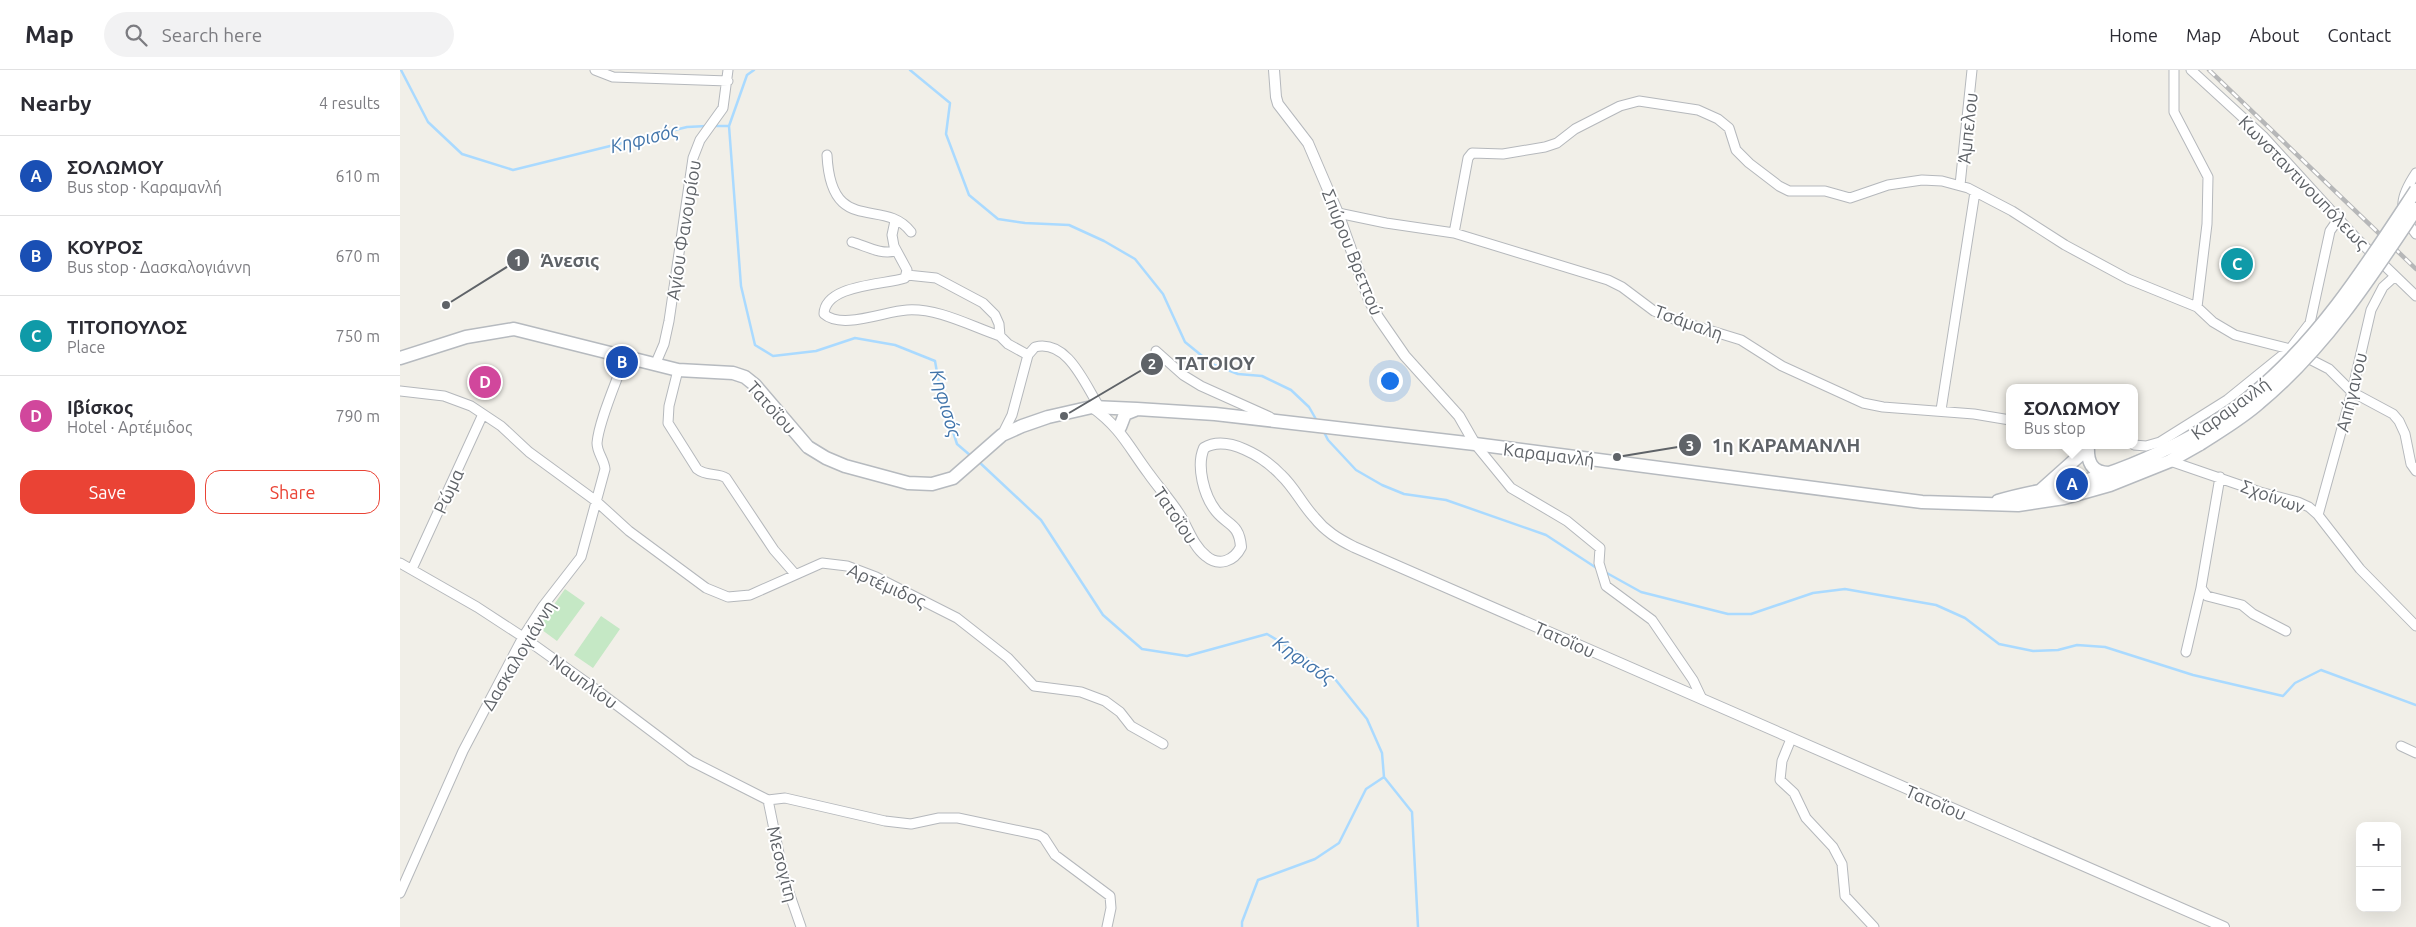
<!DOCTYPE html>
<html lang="en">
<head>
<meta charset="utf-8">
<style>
  :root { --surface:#fff; --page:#f2f2f3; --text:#2b2b33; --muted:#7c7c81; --line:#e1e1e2; --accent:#ea4335 }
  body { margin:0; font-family:Ubuntu,sans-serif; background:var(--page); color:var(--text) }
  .controls { position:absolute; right:15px; bottom:15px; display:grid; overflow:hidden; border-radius:10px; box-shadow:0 5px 20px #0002 }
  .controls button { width:45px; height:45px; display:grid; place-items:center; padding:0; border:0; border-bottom:1px solid var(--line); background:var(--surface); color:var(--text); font:25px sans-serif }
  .you { position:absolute; left:989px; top:310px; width:18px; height:18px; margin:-12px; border:4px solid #fff; border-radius:50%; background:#1a73e8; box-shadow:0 0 0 8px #1a73e833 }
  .badge { display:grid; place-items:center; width:32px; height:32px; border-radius:50%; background:var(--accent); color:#fff; font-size:16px; font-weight:700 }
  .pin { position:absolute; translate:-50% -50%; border:2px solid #fff; box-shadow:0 1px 5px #0006 }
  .popup { position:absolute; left:1606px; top:314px; width:132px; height:65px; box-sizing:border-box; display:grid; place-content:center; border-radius:10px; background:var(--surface); filter:drop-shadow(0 1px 4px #0005); font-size:16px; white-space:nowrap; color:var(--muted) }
  .popup b { font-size:19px; color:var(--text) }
  .popup::after { content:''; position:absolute; left:50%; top:100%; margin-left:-10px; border:10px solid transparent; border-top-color:var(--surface) }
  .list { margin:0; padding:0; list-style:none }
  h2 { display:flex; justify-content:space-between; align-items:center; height:65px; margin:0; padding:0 20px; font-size:21px }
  h2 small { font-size:16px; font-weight:400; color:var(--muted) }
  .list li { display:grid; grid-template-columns:32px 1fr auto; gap:15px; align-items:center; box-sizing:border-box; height:80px; padding:0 20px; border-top:1px solid var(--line) }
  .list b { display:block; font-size:19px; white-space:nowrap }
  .list p { margin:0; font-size:16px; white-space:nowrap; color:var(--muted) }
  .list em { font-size:16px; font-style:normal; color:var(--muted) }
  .actions { display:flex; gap:10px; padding:15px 20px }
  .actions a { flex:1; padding:11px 0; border:1px solid var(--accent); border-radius:15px; text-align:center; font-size:18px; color:var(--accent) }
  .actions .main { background:var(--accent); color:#fff }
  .icon { flex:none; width:28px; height:28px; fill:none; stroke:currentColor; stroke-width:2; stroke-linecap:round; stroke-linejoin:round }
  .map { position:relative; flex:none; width:2016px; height:857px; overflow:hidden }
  header { display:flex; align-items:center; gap:30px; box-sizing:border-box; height:70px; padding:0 25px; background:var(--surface); border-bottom:1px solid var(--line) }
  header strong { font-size:24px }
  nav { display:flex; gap:28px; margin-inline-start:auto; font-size:18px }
  .search { width:350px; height:45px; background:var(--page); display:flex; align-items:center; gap:12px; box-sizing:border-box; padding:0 18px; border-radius:28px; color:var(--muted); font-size:19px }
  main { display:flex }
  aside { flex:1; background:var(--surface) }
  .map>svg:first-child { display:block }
</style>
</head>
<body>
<header>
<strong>Map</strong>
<div class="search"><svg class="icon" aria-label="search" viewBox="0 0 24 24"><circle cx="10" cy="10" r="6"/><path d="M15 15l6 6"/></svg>Search here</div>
<nav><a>Home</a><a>Map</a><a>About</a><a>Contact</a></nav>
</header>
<main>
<aside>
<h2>Nearby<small>4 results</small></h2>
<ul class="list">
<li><span class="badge" style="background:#1a4fb4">A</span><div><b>ΣΟΛΩΜΟΥ</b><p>Bus stop · Καραμανλή</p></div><em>610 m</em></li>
<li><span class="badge" style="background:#1a4fb4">B</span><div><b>ΚΟΥΡΟΣ</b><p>Bus stop · Δασκαλογιάννη</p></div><em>670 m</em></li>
<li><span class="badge" style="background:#0f9aa8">C</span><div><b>ΤΙΤΟΠΟΥΛΟΣ</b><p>Place</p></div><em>750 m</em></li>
<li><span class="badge" style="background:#d1479c">D</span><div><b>Ιβίσκος</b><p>Hotel · Αρτέμιδος</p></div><em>790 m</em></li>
</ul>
<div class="actions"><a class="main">Save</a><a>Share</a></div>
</aside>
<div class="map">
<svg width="2016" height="857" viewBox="0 0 2016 857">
  <rect width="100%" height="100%" fill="#f1efe8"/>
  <path fill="#c5e8c5" d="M165 519 185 533 157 571 138 557Z
    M201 546 220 559 193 598 174 585Z"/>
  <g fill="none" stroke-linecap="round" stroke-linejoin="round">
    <path stroke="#aadaff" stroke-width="2.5" d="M1 0 28 52 62 84 113 100 287 57 307 56
      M510 0 550 33 546 64 569 125 598 149 625 153 669 155 704 171 735 189 763 224 785 272 812 294 838 304 862 306 891 320 909 337 917 351
      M313 56H329L341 216 355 275 373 286 416 281 455 268 495 275 535 291 541 325 557 374 571 386
      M329 56 347 5 354 0
      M924 362 928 370 956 400 982 415 1004 424 1046 430 1146 465 1198 499
      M578 391 641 450 703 545 742 579 787 586 867 564 902 585 935 609 967 649 982 683 984 707 1012 742 1018 857
      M1205 502 1241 522 1328 544H1351L1413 523 1445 519 1536 535 1565 548 1599 574 1633 581 1658 580 1677 575 1705 577 1793 605 1883 626 1895 613 1921 600 2016 635
      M842 857V852L858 810 915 789 939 773 966 719 984 707"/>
    <g stroke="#b5b8bc" stroke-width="11">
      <path id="minor" d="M195 0 213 7 328 11
        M1774 0V42L1808 107 1807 154 1797 237
        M1791 0 1863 66 1957 169 2016 226
        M427 85C431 168 484 126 511 162
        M2016 103C2000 127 1997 140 2016 164
        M1560 115 1572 0
        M938 143 986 153 1054 163 1208 210 1222 217 1254 241 1279 251 1341 270 1382 296 1463 333 1483 337 1574 344 1610 350
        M495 151 492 165 494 176 507 200 505 208C485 215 425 214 424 244 442 260 485 241 507 240 539 238 570 256 600 266L608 274 628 285
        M1054 163 1068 88 1072 83 1103 84 1145 77 1157 73 1175 59 1220 36 1239 31 1298 40 1318 49 1329 58 1336 80 1349 93 1379 116 1389 121H1425L1450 128 1488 115 1522 110 1542 111 1568 118 1612 141 1665 175 1728 209 1797 237 1813 252 1835 265 1890 279 1929 299 1952 322 1993 344 1999 351 2005 364 2011 394 2016 401
        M452 172C466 176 481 185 495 181
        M507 205 536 208 583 233 595 245 599 254 600 266
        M756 281 783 305 801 316 870 347
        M255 295 264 274 269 251 293 88 300 70 323 38 328 0
        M278 300 269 336 268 353 297 399C307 407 317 402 326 408L374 480 395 504
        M0 321 44 326 71 336 101 356 129 382 196 431 229 461 306 518 328 527 350 525 422 493 447 496 476 507 557 548 608 588 634 616 681 622 705 631 720 642 731 656 763 674
        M1541 340 1575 122
        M602 365 612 345 628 285 635 277C668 269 685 315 700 338
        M1075 374 1111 418 1167 451 1200 478 1199 493 1206 516 1252 550 1293 610 1302 629
        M1734 375 1746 376 1760 372 1827 330 1890 279 1910 253 1930 161 1939 148
        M1770 391 1860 422 1898 432 1909 437 1918 445 1960 499 2016 556
        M1820 407 1801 518 1807 526 1842 535 1853 544 1886 561
        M1918 445 1952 322 1971 240 1983 217 1994 207
        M0 493 77 537 123 567 190 615 291 691 368 730
        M12 499 83 344
        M1786 582 1801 518
        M1391 669 1382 691 1380 710 1394 723 1406 748 1433 777 1442 794 1445 826 1474 857
        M2001 676 2016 683
        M368 730 385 728 485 751 511 754 539 748H558L639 765 644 768 655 785 710 826 711 838 707 857
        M368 730 384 808 401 857
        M0 823 63 681 123 567 143 536 181 487 205 399C204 389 197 383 197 373 199 350 217 311 225 287"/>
    </g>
    <g stroke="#b5b8bc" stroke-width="12">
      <path id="tertiary" d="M874 0 876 27 878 34 908 73 938 143 969 230 978 247 1005 286 1059 346 1075 374
        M692 337C722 359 728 376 749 404 759 418 770 430 779 444 788 458 793 476 806 486 819 497 834 491 841 477 839 453 828 456 816 441 804 426 796 396 804 378 827 364 864 387 881 405 894 417 902 434 914 447 925 461 938 469 954 477L1824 857"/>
    </g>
    <g stroke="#b6babf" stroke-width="15">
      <path id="secondary" d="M0 288 66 267 114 259 278 300 333 303 345 307 355 315 408 377 426 388 445 396 508 413 532 414 553 408 602 365 622 356 648 347 692 337 737 339 815 344 1075 374 1522 432 1618 435 1664 428 1710 415 1770 391 1800 374
        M720 357 725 344 735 340
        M1688 375C1687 391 1691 403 1709 403
        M1641 420 1688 378
        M1598 431C1623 423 1648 420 1673 414 1716 403 1755 386 1794 365"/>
    </g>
    <use href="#minor" stroke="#fff" stroke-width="9"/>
    <use href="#tertiary" stroke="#fff" stroke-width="10"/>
    <use href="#secondary" stroke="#fff" stroke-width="12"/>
    <g stroke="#b6b7b8" stroke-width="4.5">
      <path id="rail" d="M1809 0 2016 199"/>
    </g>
    <use href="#rail" stroke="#fff" stroke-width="2.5" stroke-dasharray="8" stroke-linecap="butt"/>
    <g stroke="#b6babf" stroke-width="15" stroke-linecap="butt">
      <path id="secondary-bridge" d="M1794 365C1814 352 1835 340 1853 324 1921 268 1968 193 2016 120
        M1800 374C1820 361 1841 349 1859 333 1924 279 1970 209 2016 139"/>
    </g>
    <use href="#secondary-bridge" stroke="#fff" stroke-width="12"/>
  </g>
  <g text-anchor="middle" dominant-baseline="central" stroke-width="4" stroke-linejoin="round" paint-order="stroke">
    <g font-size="18" fill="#5f6368" stroke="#fff">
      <text transform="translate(1567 58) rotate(-84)">Άμπελου</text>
      <text transform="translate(1904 112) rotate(46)">Κωνσταντινουπόλεως</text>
      <text transform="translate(283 160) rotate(-81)">Αγίου Φανουρίου</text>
      <text transform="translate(953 182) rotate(68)">Σπύρου Βρεττού</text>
      <text transform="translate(1289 252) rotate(20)">Τσάμαλη</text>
      <text transform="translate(1951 322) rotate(-76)">Απήγανου</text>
      <text transform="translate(372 337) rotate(48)">Τατοΐου</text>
      <text transform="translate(1830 338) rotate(-36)">Καραμανλή</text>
      <text transform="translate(1149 384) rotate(7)">Καραμανλή</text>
      <text transform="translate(48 421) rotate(-65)">Ρώμα</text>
      <text transform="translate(1873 426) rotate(20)">Σχοίνων</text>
      <text transform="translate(776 445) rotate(56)">Τατοΐου</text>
      <text transform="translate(487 515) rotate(24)">Αρτέμιδος</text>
      <text transform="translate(1165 569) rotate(24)">Τατοΐου</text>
      <text transform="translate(118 585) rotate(-59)">Δασκαλογιάννη</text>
      <text transform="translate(184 611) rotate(36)">Ναυπλίου</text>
      <text transform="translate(1536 732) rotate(23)">Τατοΐου</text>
      <text transform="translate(383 794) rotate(76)">Μεσογίτη</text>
    </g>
    <g font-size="19" font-style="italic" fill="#4174aa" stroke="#fff">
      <text transform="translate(244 68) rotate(-14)">Κηφισός</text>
      <text transform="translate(546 333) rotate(74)">Κηφισός</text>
      <text transform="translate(904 590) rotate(35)">Κηφισός</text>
    </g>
  </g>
  <path fill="none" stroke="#5f6368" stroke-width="2" d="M46 235L118 190M664 346L752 294M1217 387L1290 375"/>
  <g fill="#5f6368" stroke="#fff" stroke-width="2">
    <circle cx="46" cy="235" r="5"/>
    <circle cx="664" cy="346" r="5"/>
    <circle cx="1217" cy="387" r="5"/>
    <circle cx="118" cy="190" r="12"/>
    <circle cx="752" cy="294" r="12"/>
    <circle cx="1290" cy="375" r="12"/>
  </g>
  <g font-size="15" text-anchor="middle" font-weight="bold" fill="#fff">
    <text x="118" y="196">1</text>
    <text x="752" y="299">2</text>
    <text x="1290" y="381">3</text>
  </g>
  <g font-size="19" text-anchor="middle" font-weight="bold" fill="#5f6368" stroke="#fff" stroke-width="4" stroke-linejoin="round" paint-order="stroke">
    <text x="170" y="197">Άνεσις</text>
    <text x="815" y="300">ΤΑΤΟΙΟΥ</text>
    <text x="1386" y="382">1η ΚΑΡΑΜΑΝΛΗ</text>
  </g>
</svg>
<div class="controls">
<button>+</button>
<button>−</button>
</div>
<div class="you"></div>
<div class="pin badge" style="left:1672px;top:414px;background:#1a4fb4">A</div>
<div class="popup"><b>ΣΟΛΩΜΟΥ</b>Bus stop</div>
<div class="pin badge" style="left:222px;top:292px;background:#1a4fb4">B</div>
<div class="pin badge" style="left:1837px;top:194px;background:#0f9aa8">C</div>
<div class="pin badge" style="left:85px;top:312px;background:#d1479c">D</div>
</div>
</main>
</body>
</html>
